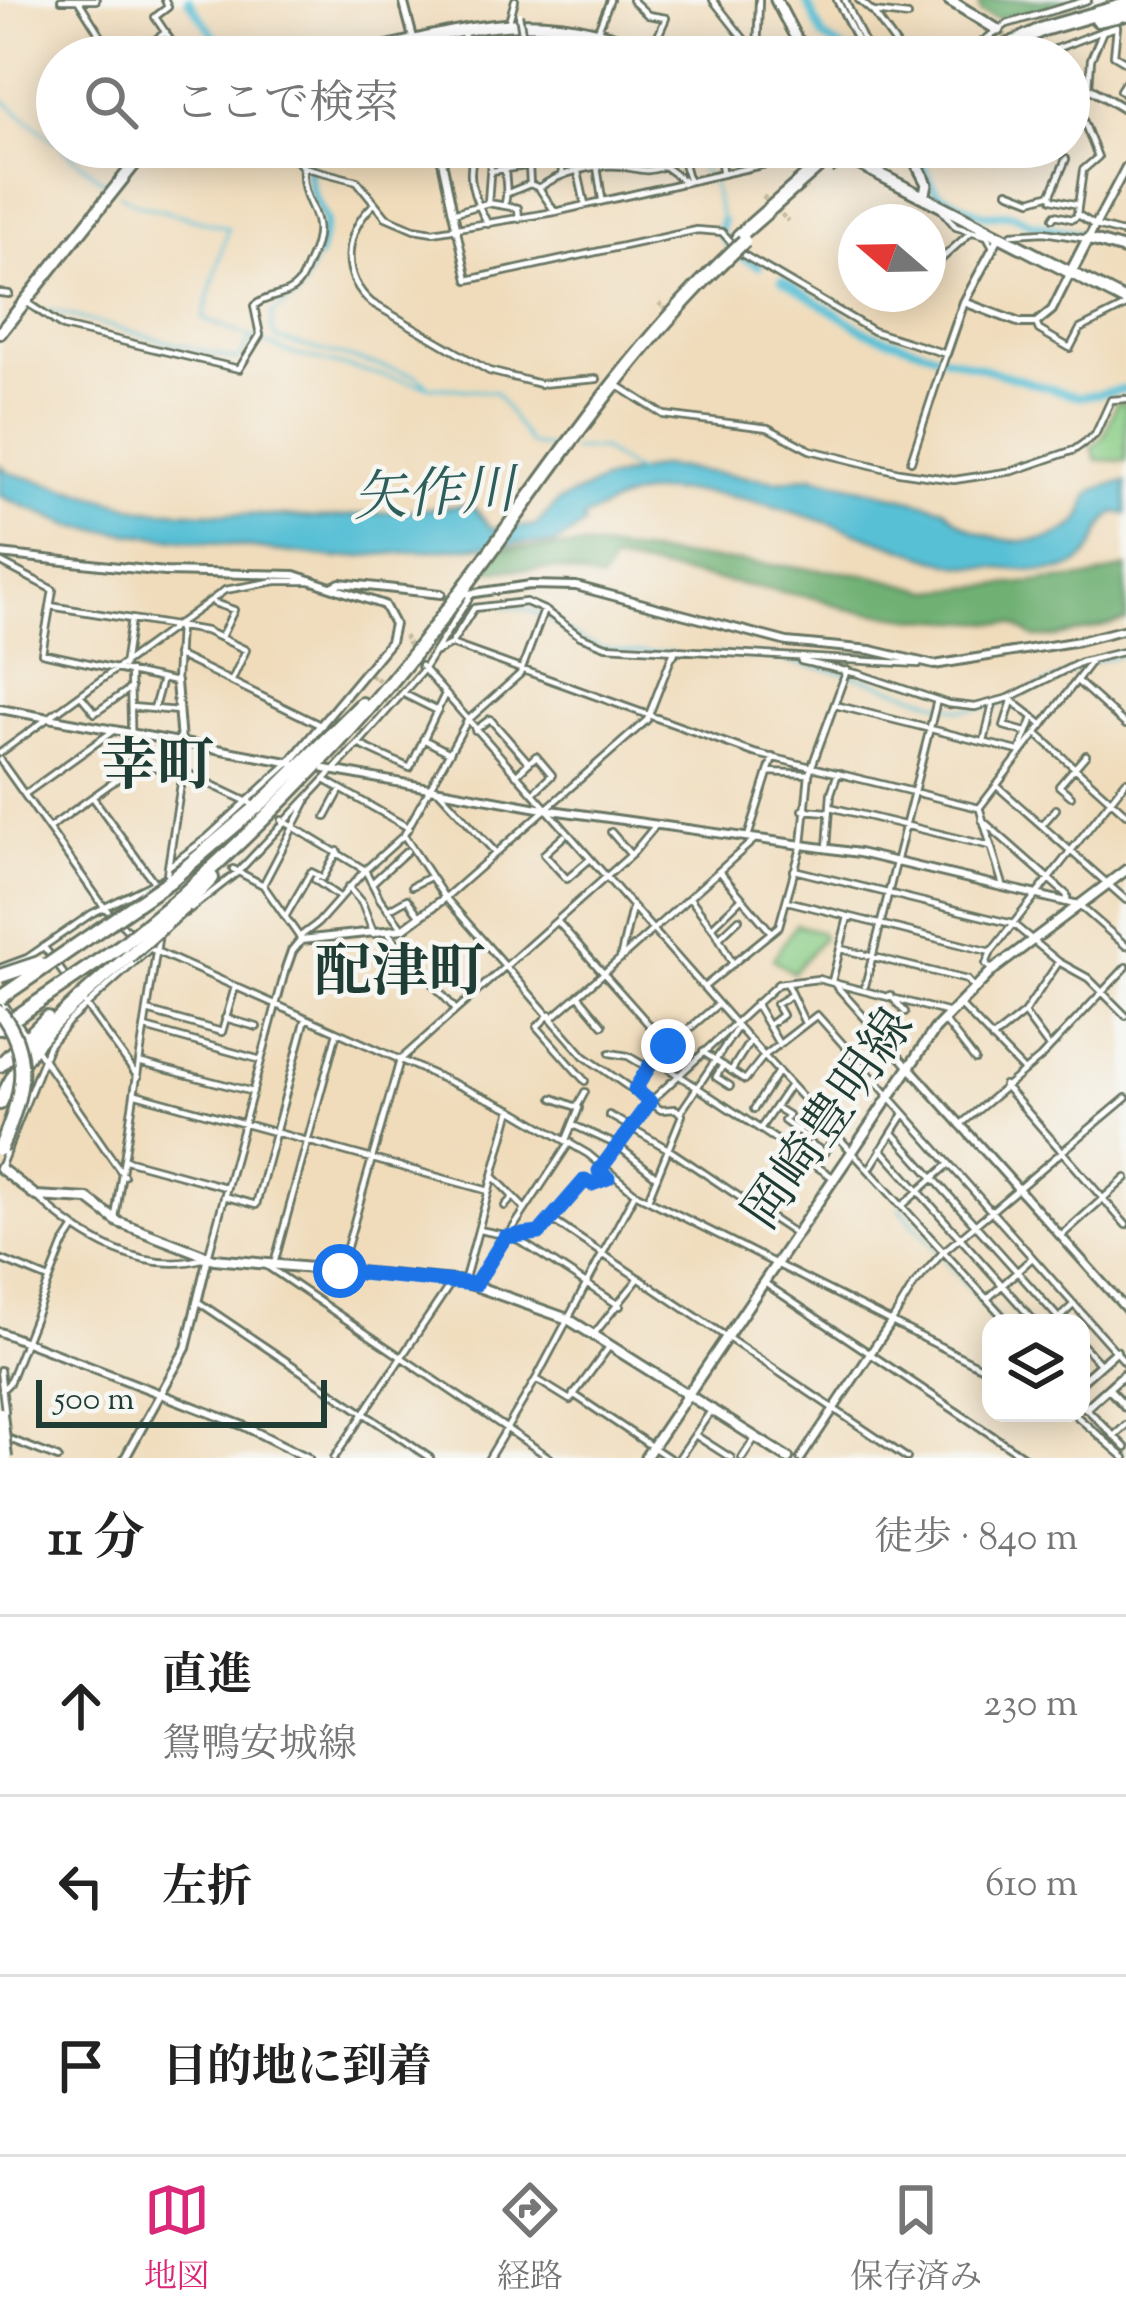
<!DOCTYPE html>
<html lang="ja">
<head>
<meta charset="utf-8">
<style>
  :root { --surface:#fff; --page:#f6f6f6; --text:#222; --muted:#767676; --line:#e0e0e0; --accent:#db2777 }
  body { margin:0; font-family:"Sorts Mill Goudy","Noto Serif JP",serif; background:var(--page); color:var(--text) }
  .controls { position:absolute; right:36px; bottom:36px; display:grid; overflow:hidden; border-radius:24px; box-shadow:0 6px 30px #0003 }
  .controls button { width:108px; height:108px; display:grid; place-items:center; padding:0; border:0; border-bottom:3px solid var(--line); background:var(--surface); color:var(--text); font:60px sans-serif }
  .compass { position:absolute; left:838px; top:204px; width:108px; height:108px; border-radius:50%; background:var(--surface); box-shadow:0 6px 30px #0003; rotate:290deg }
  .scale { position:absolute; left:36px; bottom:30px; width:291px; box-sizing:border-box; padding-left:12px; border:6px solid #1f3d34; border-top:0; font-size:33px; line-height:42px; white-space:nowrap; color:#1f3d34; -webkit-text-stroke:9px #f6f6f2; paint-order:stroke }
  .stop { position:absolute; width:36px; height:36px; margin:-27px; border:9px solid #1a73e8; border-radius:50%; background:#fff }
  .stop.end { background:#1a73e8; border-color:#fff; box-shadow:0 3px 12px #0008 }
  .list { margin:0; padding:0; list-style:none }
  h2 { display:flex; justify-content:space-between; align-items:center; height:156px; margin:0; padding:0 48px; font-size:51px }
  h2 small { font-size:39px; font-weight:400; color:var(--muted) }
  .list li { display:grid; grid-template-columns:78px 1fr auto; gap:36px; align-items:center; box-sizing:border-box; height:180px; padding:0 48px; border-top:3px solid var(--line) }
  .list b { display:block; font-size:45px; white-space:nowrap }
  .list p { margin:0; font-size:39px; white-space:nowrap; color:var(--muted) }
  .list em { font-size:39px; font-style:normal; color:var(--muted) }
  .icon { flex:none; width:66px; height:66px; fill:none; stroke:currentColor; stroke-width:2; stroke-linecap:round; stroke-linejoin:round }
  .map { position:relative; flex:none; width:1126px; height:1458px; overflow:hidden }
  .search { position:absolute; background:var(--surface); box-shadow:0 6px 30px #0003; left:36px; right:36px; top:36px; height:132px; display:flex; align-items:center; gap:30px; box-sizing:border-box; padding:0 42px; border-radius:66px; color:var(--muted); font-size:45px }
  .sheet { height:696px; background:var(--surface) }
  nav { display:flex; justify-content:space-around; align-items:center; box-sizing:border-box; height:168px; border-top:3px solid var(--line); background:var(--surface); font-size:33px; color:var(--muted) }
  nav a { display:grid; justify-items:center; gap:6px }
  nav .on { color:var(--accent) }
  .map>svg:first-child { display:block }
</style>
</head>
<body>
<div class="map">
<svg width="1126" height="1458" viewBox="0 0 1126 1458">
  <rect width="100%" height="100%" fill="#f6f6f2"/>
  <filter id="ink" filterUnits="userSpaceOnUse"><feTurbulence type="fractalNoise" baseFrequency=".00833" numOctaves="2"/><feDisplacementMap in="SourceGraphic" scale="24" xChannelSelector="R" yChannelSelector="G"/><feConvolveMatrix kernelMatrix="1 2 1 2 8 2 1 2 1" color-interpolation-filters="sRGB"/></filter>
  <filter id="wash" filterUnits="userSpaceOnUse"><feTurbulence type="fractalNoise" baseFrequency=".004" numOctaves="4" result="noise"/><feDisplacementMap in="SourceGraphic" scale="48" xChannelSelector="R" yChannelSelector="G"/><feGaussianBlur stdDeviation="2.7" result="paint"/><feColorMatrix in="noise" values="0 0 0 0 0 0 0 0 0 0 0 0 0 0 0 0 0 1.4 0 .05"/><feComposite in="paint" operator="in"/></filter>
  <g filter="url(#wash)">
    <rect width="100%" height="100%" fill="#f0dcbb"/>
    <path fill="#8acd86" stroke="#54855d" stroke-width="3" d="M1116 403H1126V461L1096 460 1092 447 1105 435Z
      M796 924 820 932 823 937 793 973 773 959Z"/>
    <path fill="#6fb073" stroke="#477654" stroke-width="3" d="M979 0H1079C1052 13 1026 9 1000 20L980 12Z
      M587 547 864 574 931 591 1094 577 1126 567V621L1058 637 1035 638 1014 624 918 619 846 609 820 599 613 561 601 581 558 569 483 570 503 548Z"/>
    <path fill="#58c0d5" stroke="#3c7e84" stroke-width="3" d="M0 465 10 473 144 510 322 518 472 505 491 528 536 526 558 502 603 481 661 466 778 481 812 476 945 508C969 539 1031 552 1066 531 1104 509 1062 491 1126 482V514L1115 512C1095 527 1097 557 1071 567 1054 574 1026 570 1007 569 989 567 970 568 953 564 862 540 725 472 633 496 615 501 599 510 583 519L584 525 556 544 520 543 337 558 74 527 0 496Z"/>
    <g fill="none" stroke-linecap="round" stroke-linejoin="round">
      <path stroke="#58c0d5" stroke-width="3" d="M0 97 57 143
        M61 147 111 188
        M693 147 701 169 711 179 722 221
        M119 194 137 204 228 228 203 319 293 354 432 387 495 392 530 444 556 449
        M318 256 300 294 272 314 271 329 278 339 415 375 427 384
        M49 310 237 360 251 340
        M572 450 601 449 637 473
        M503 607C536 605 551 624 580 639 608 654 642 653 673 652
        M701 654 772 658 849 674 960 710 997 706 1083 667
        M1091 662 1126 654
        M899 1207 999 1323
        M1081 1412 1122 1453"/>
      <path stroke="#58c0d5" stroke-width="8" d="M188 0 230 57
        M806 0 823 37 856 57
        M295 147 302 151 308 164 311 189 326 221 318 256
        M914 147 936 192 983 215 1011 214 1032 224 1091 237
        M722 221 720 234 737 254 759 266
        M782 280 867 332 936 354 1079 397 1126 389"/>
    </g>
  </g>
  <g filter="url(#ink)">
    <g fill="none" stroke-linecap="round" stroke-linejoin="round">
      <path stroke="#c6bca0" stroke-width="4.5" stroke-dasharray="4.5 2" stroke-linecap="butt" d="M763 196 788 221
        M659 303 679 322
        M404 636 421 666
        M370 675 401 692
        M203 854 233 869"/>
      <path stroke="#c6bca0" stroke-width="6" stroke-dasharray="6 3" stroke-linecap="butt" d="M1001 33 1034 55"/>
      <g stroke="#687563" stroke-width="10">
        <path id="minor" d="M61 0H96
          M78 0 114 57
          M165 0 168 7 155 17 182 57
          M632 0 648 15 666 18 651 52
          M713 0 743 38 751 57
          M837 0 863 52 870 57
          M845 0 869 53
          M859 0 873 12 905 57
          M873 12 908 16
          M509 21 515 0
          M1117 27 1103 31 1091 59 1089 88 1078 107 1098 157 1083 170 1077 214 1096 226 1126 234
          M1117 27 1114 55 1126 62
          M598 30 610 0
          M522 33 526 57
          M464 35 474 57
          M131 57 166 32
          M757 57 759 0
          M960 57 1007 24 1088 0
          M1035 57 1102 31
          M1126 81 1120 90 1126 96
          M284 147 303 167
          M479 147C462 171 475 201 488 224
          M528 147 530 184 539 188 555 212
          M556 147 563 175
          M594 147 602 199
          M631 147 646 153
          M645 147 646 153 683 180
          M680 147 688 179
          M719 147 722 171
          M512 148 518 155 558 150
          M860 151 866 147
          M568 153 578 172 585 204
          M560 154 590 150
          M303 167 357 181 386 217 414 229 433 232 555 212 788 159 810 147
          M491 171 526 166
          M539 188C560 172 600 162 626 167 641 170 651 173 665 165
          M1008 191 1031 200 1051 194 1052 199 1078 205
          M508 193 530 184
          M1051 194 1066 159
          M488 203 518 208 519 219
          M505 203C511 182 497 166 513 147
          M373 205C344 233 340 276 372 303L489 371 540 384 597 379
          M940 208 956 227 987 236 993 247
          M456 212 488 203 492 147
          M1053 218 1055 215 1072 219 1078 216
          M457 231 468 280 697 230 722 232 742 254 873 331 946 354 911 461
          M1012 234 1044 232 1088 239
          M928 262 937 263 970 233
          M0 293 9 294
          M29 304 63 327 239 369 260 335 254 306C267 294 286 298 297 285 303 279 306 267 310 259 331 211 300 210 303 167
          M1036 323 1039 330 1070 348 1080 329 1126 306
          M620 387 664 415 768 428 810 450 899 472 954 480 1013 471 1074 450 1095 435 1111 400 1126 399
          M0 562 53 590 42 653 176 682 179 627
          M214 603 234 610 221 637
          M50 606 206 631 246 650 231 682
          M546 611 580 636 606 646 919 664
          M436 652 451 644 754 753 979 808
          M177 655 322 726
          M801 661 859 674 948 704 975 707 1009 698 1081 662 1126 651
          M124 666 131 619
          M421 666 764 1056 1009 1323
          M130 671 132 767
          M1077 681 1126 725
          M406 695 438 711
          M81 696 95 713 131 688
          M1010 699 1043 725
          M1012 701 1004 726 1025 732
          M835 705 1022 752
          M131 707 179 711
          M154 708 162 679
          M475 730 490 719 529 763
          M1037 734 1126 814
          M423 739 450 753
          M984 742 993 703
          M358 744 410 768 444 696
          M1020 751 1033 718
          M0 753 225 590 276 581H311
          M0 760 104 907 130 933
          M769 772 809 774
          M516 775 536 756 552 775 533 793
          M325 780 409 828
          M997 786 1126 900
          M439 791 496 853
          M25 794 113 731
          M1071 796 1059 786 1086 755
          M94 799 154 882
          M830 807 990 846
          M980 807 1093 659
          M803 810 828 812
          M980 810 1003 885
          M326 817 341 789
          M282 820 365 870 380 899 403 929
          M982 820 1067 895V901
          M1042 825 1056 809
          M49 828 137 765 183 771 252 804
          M611 832 630 854
          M564 836 544 854 567 879 589 860
          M405 837 443 895 584 1056 661 1110 676 1109 682 1115 648 1199
          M748 837 773 757
          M827 848 831 793 838 773
          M168 867 208 837 290 762
          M233 869 263 885
          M794 870 1013 924 1059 962 1088 978 1126 1016
          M719 871 770 931
          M317 875 315 880 339 897
          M166 880 183 771 181 743
          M372 883 407 851
          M412 886 428 878
          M348 887 362 903 374 934
          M446 897 647 720 672 656
          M690 898 717 934 733 964
          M787 901 991 952
          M1079 905 1126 946
          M388 910 407 899 419 915
          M185 913 238 872 358 744 423 670 472 593
          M285 917 311 872 323 878 338 851
          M848 917 832 981 908 1066
          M557 921 668 1046
          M712 927 742 898
          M388 933 456 1010
          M298 935 263 885 307 801
          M299 937 318 923 365 870 404 835 467 721 520 674 544 610 526 602 474 608 451 644
          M719 938 739 919
          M142 945 511 1109 588 1154 635 1193 991 1372
          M44 947 63 973
          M841 949 967 980 974 988
          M991 952 1126 781
          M991 952 986 964 993 970
          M620 959 755 839
          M0 968 27 958 91 914 166 877
          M786 983 804 1021
          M865 986 937 700
          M704 987 779 926 802 844 809 774 847 670
          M578 995 603 1025
          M890 995 905 1012
          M0 998 8 1010
          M755 1003 779 1044
          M85 1004 138 1077
          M718 1004 654 1059 834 1178
          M776 1004 791 995
          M959 1004 1022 1069
          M147 1011 222 1032 235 987
          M1024 1013 1049 1047
          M550 1014 537 1027 585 1081
          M553 1017 620 959 632 908
          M225 1018 257 1027
          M944 1020 975 1060
          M19 1025 24 1032
          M769 1025 782 1015 778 1008
          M145 1028 261 1060
          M992 1039 1024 1013 1059 962
          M35 1047 124 1176
          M703 1052 745 1080 764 1056 817 1015 1126 1363
          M610 1053 628 1056 648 1068
          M142 1063 253 1092
          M723 1065 716 1077 730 1086
          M731 1071 750 1041
          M1004 1085 1126 1225
          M635 1089 654 1059
          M136 1094 489 1191
          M553 1098 579 1108 566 1140
          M577 1107 585 1092
          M775 1107 788 1115 784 1121 805 1136
          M754 1109 777 1073
          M680 1113 737 1028
          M609 1115 668 1149 795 1234
          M573 1125 617 1145 657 1177
          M960 1125 1040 1058 1126 967
          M760 1129 790 1085
          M797 1131 808 1113
          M893 1133 1063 1323
          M811 1144 825 1153
          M881 1149 1036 1323
          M126 1160 225 1187
          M602 1166 650 1102 778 984 818 979 950 1013
          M816 1166 833 1140
          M0 1168 49 1045 70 1020 148 950
          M870 1168 904 1114
          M493 1176 525 1209
          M36 1196C81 1238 145 1278 208 1257L286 968
          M224 1196 256 1205 306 1018
          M904 1204 949 1164
          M505 1206 513 1197
          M115 1218 159 933
          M552 1220 585 1179 592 1184 608 1178 599 1171 602 1166
          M479 1230 514 1237 539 1233 552 1220 907 1458
          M1061 1236 1126 1178
          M514 1237 620 1306
          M0 1259 49 1279
          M274 1264 337 1032
          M267 1266 550 1458
          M341 1268 400 1060 632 854 656 825
          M464 1282 511 1109
          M763 1282 1026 1458
          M476 1284 570 1142
          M987 1299 1032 1258
          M197 1301 430 1458
          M892 1321 913 1286 944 1251 1126 1098
          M1054 1323 1074 1304
          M594 1334 639 1278
          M1081 1343 1101 1365
          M0 1370 5 1411
          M536 1379 570 1400 609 1347
          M2 1390 9 1383 63 1246 74 1229
          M573 1394 669 1458
          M1081 1403 1126 1448
          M1073 1413 1125 1458
          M695 1435 731 1458
          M1114 1436 1126 1425
          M7 1438 58 1458
          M334 1458 451 1283
          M489 1458 536 1379 635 1193
          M679 1458 713 1408
          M742 1458 755 1438"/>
      </g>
      <g stroke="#687563" stroke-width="12">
        <path id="tertiary" d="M403 0 418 57
          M1034 55 1037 57
          M1069 76 1126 110
          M439 147 457 231
          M1088 239 1126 167
          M964 302 1020 323H1036L1052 310 1070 274
          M946 354 964 302 999 237
          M0 554 165 572 295 575 384 605 394 624 390 642 290 762
          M332 587 340 583 441 594
          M468 594 530 585 576 586 787 642 871 650 934 665 1079 641 1126 629
          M673 655 675 650
          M176 682 181 742
          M0 709 293 763
          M325 769 544 809 859 853 1079 905
          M286 968 292 951 301 940 403 929 446 897
          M909 1067 1126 1309
          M0 1332 244 1426 308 1458
          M1081 1382 1116 1351
          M1108 1388 1126 1407
          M1086 1408 1126 1372
          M125 1458 186 1348 208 1257
          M801 1458 892 1321"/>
      </g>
      <g stroke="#687563" stroke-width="14">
        <path id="secondary" d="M0 1168 36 1196 88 1199 118 1222 214 1259 464 1282 568 1319 788 1458
          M645 1458 935 1029 993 970 1126 870"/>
      </g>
      <g stroke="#687563" stroke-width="15">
        <path id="primary" d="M776 0 797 40 822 57
          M949 0 998 30
          M908 147 927 184 924 197
          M1070 274 1088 239 1126 250"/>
      </g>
      <g stroke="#687563" stroke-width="16">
        <path id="trunk" d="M346 57C465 29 544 0 662 57
          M826 147 1126 301
          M0 333 148 147"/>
      </g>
      <g stroke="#687563" stroke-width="18">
        <path id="motorway" d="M1098 20 1126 14
          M984 57 1043 29 1126 5
          M739 236 824 161
          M170 881 265 800 362 704
          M179 898C265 821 346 740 418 649 515 525 598 388 708 276
          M186 905 212 878
          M0 1028 122 945
          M0 1065 47 1018
          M0 1103C28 1038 76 1001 128 957"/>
      </g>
      <use href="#minor" stroke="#fff" stroke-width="4.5"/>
      <use href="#tertiary" stroke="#fff" stroke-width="6"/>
      <use href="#secondary" stroke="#fff" stroke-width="8"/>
      <use href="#primary" stroke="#fff" stroke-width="9"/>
      <use href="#trunk" stroke="#fff" stroke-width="10"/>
      <use href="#motorway" stroke="#fff" stroke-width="12"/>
      <g stroke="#687563" stroke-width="10" stroke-linecap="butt">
        <path id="minor-bridge" d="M519 14 522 33"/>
      </g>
      <g stroke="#687563" stroke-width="18" stroke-linecap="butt">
        <path id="motorway-bridge" d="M828 167 855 147
          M708 276 744 241
          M122 945 179 898
          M128 957 186 905
          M0 976 39 963
          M0 998 170 881
          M0 1012C35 1057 21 1101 0 1149
          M0 1414 5 1458"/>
      </g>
      <use href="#minor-bridge" stroke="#fff" stroke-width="4.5"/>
      <use href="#motorway-bridge" stroke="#fff" stroke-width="12"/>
    </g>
  </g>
  <g fill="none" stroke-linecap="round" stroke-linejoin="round" filter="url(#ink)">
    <path stroke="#1a73e8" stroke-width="15" d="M340 1271 476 1284 505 1237 539 1233 585 1180 592 1184 608 1178 599 1171 650 1102 635 1089 654 1059 668 1046"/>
  </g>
  <g text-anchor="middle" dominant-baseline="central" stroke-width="9" stroke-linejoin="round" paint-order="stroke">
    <g font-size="51" fill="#1f3d34" stroke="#f6f6f2">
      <text transform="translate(831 1121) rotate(-55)">岡崎豊明線</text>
    </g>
    <g font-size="54" font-style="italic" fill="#2d5e5c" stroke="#f6f6f2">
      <text transform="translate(434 498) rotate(-3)">矢作川</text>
    </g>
    <g font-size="57" font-weight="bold" fill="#1f3d34" stroke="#f6f6f2">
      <text x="157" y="770">幸町</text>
      <text x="400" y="976">配津町</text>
    </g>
  </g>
</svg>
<div class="controls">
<button><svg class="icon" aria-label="layers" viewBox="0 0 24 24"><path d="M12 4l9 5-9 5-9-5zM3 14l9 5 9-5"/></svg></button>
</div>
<svg class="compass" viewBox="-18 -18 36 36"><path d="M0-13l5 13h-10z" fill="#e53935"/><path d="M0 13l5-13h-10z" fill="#767676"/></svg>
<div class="scale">500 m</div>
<div class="stop" style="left:340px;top:1271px"></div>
<div class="stop end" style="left:668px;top:1046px"></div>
<div class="search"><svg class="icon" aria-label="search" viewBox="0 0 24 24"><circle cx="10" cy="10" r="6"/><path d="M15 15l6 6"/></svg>ここで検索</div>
</div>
<section class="sheet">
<h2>11 分<small>徒歩 · 840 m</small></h2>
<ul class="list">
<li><svg class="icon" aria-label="ahead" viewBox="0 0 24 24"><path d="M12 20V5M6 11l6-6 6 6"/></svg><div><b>直進</b><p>鴛鴨安城線</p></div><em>230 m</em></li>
<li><svg class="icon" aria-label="left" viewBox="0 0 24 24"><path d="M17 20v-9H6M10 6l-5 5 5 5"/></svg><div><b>左折</b></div><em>610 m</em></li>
<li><svg class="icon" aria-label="arrive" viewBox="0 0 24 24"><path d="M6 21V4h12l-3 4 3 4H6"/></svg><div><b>目的地に到着</b></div></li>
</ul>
</section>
<nav>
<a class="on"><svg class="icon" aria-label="map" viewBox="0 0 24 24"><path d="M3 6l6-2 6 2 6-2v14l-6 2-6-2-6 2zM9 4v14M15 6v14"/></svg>地図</a>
<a><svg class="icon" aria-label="directions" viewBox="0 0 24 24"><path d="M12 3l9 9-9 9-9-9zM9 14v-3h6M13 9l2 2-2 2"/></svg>経路</a>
<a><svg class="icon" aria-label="saved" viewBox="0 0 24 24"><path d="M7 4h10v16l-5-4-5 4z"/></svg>保存済み</a>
</nav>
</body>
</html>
